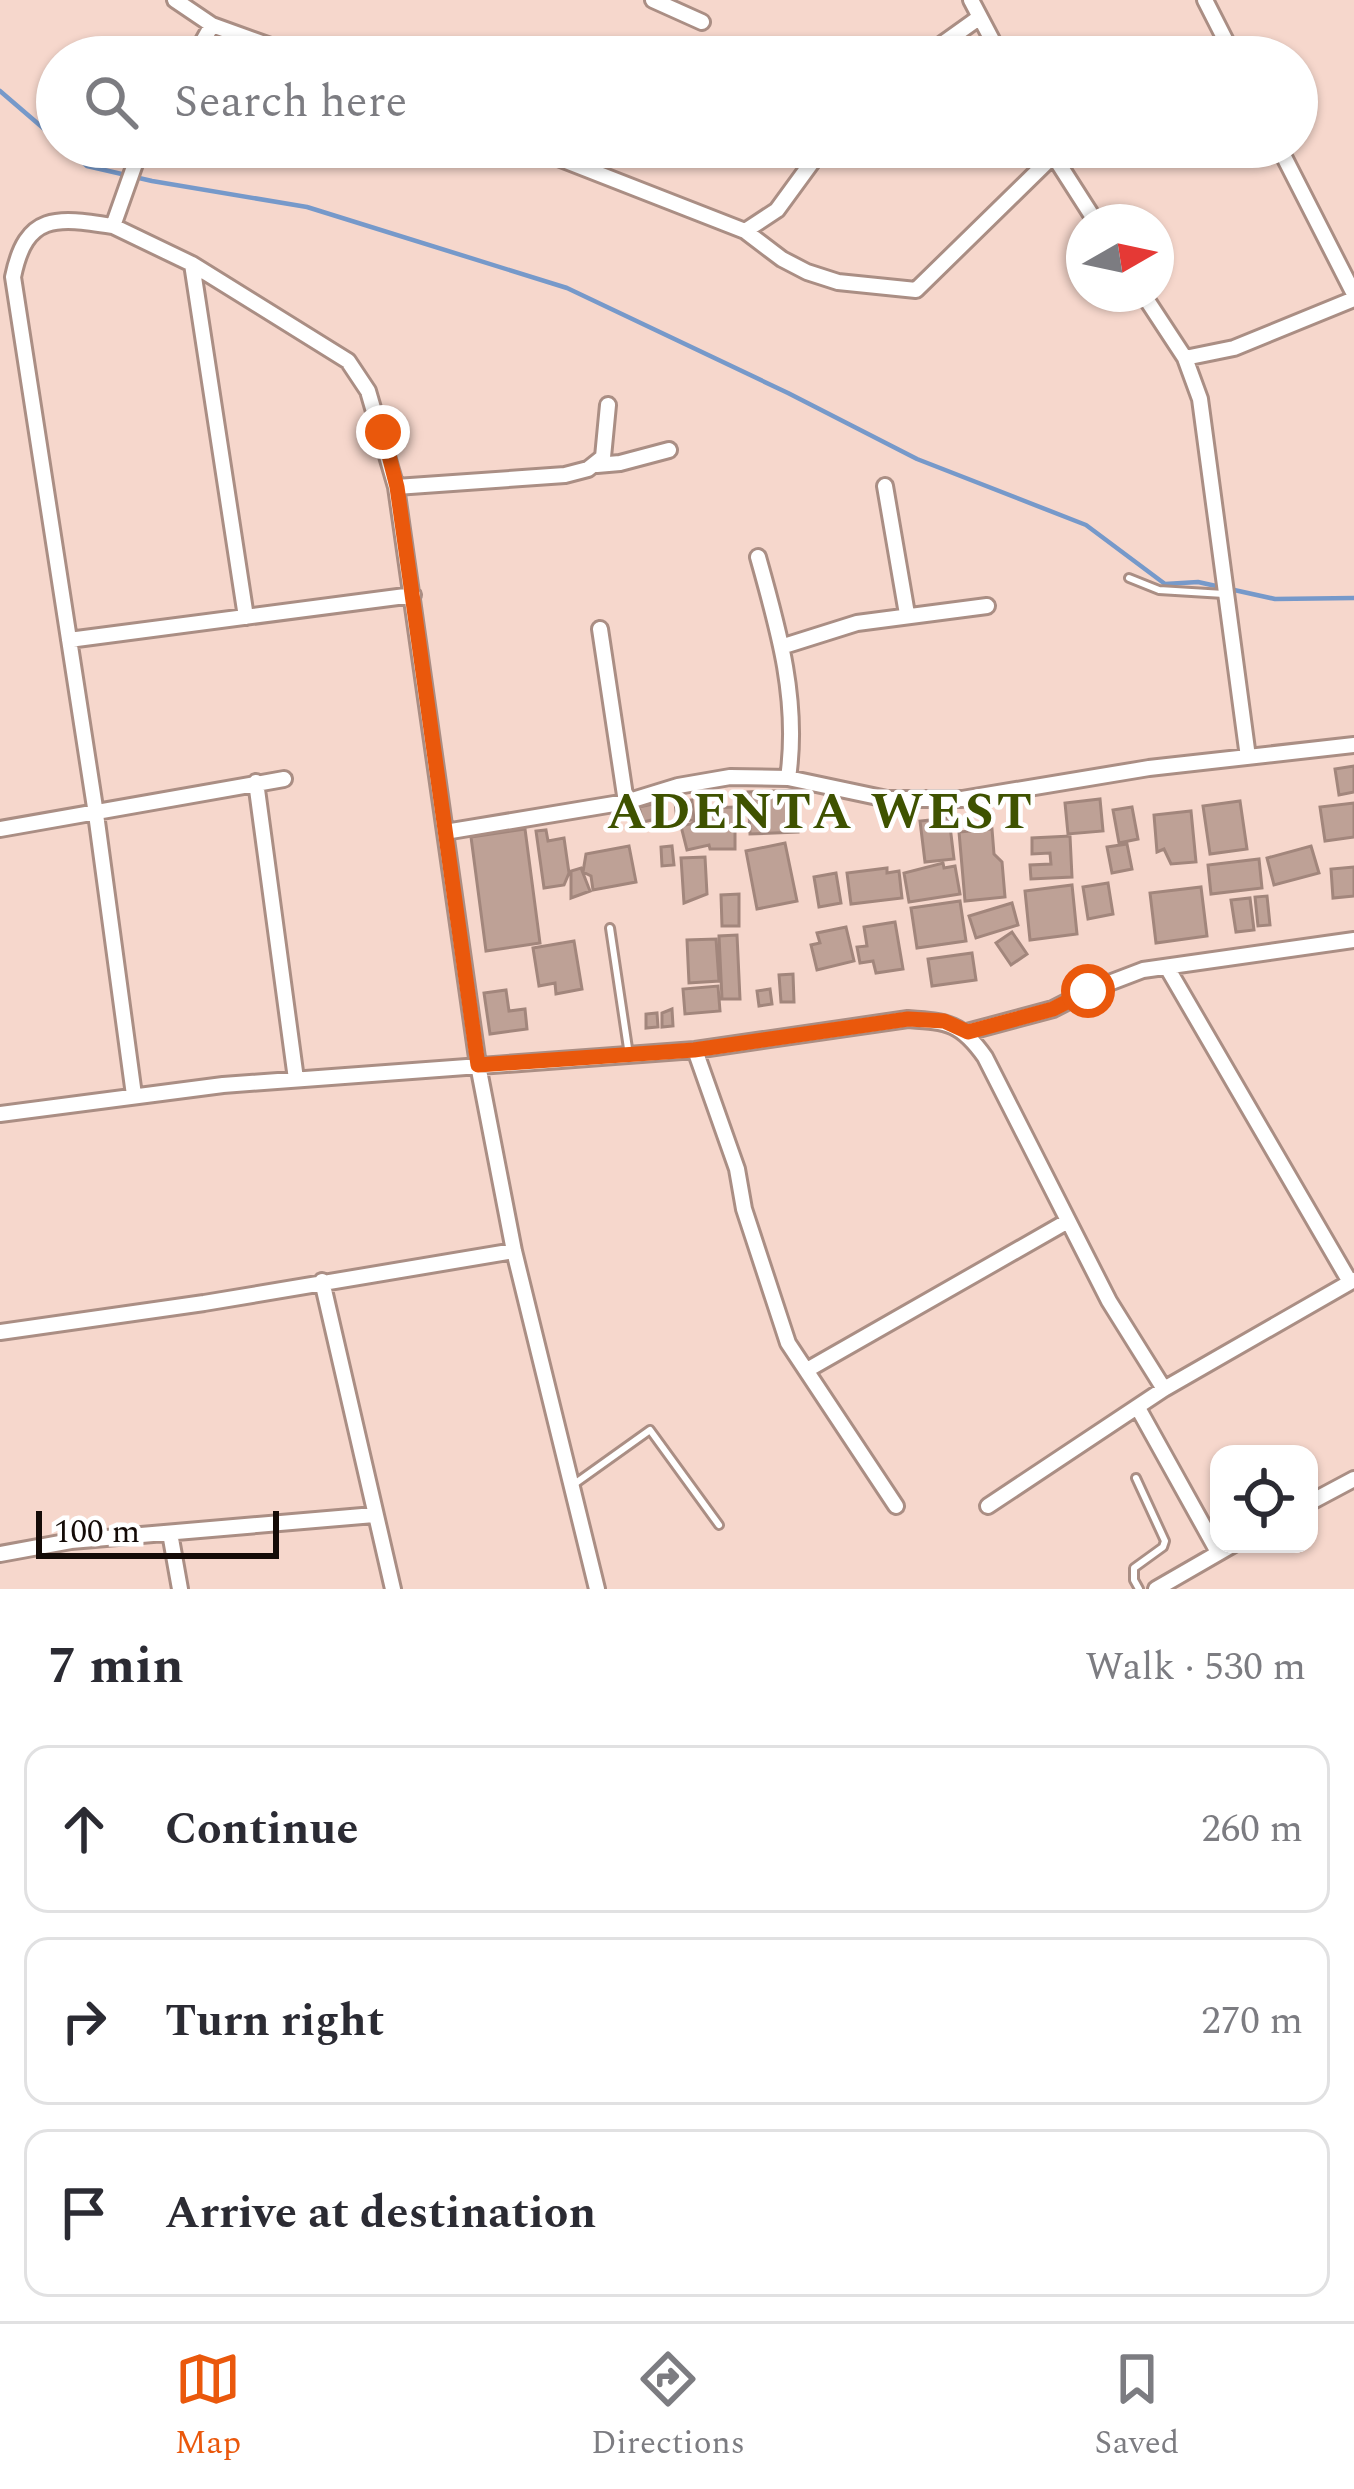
<!DOCTYPE html>
<html lang="en">
<head>
<meta charset="utf-8">
<style>
  :root { --surface:#fff; --page:#f2f2f3; --text:#2b2b33; --muted:#7c7c81; --line:#e1e1e2; --accent:#ea580c }
  body { margin:0; font-family:Spectral,serif; background:var(--page); color:var(--text) }
  .controls { position:absolute; right:36px; bottom:36px; display:grid; overflow:hidden; border-radius:24px; box-shadow:0 3px 9px #0004 }
  .controls button { width:108px; height:108px; display:grid; place-items:center; padding:0; border:0; border-bottom:3px solid var(--line); background:var(--surface); color:var(--text); font:60px sans-serif }
  .compass { position:absolute; left:1066px; top:204px; width:108px; height:108px; border-radius:50%; background:var(--surface); box-shadow:0 3px 9px #0004; rotate:81deg }
  .scale { position:absolute; left:36px; bottom:30px; width:243px; box-sizing:border-box; padding-left:12px; border:6px solid #140b07; border-top:0; font-size:33px; line-height:42px; white-space:nowrap; color:#140b07; -webkit-text-stroke:9px #fff; paint-order:stroke }
  .stop { position:absolute; width:36px; height:36px; margin:-27px; border:9px solid #ea580c; border-radius:50%; background:#fff }
  .stop.end { background:#ea580c; border-color:#fff; box-shadow:0 3px 12px #0008 }
  .list { margin:0; padding:0; list-style:none }
  h2 { display:flex; justify-content:space-between; align-items:center; height:156px; margin:0; padding:0 48px; font-size:51px }
  h2 small { font-size:39px; font-weight:400; color:var(--muted) }
  .list li { display:grid; grid-template-columns:78px 1fr auto; gap:36px; align-items:center; box-sizing:border-box; height:168px; margin:0 24px 24px; padding:0 24px; border:3px solid var(--line); border-radius:24px }
  .list b { display:block; font-size:45px; white-space:nowrap }
  .list em { font-size:39px; font-style:normal; color:var(--muted) }
  .icon { flex:none; width:66px; height:66px; fill:none; stroke:currentColor; stroke-width:2; stroke-linecap:round; stroke-linejoin:round }
  .map { position:relative; flex:none; width:1354px; height:1589px; overflow:hidden }
  .search { position:absolute; background:var(--surface); box-shadow:0 3px 9px #0004; left:36px; right:36px; top:36px; height:132px; display:flex; align-items:center; gap:30px; box-sizing:border-box; padding:0 42px; border-radius:66px; color:var(--muted); font-size:45px }
  .sheet { height:732px; background:var(--surface) }
  nav { display:flex; justify-content:space-around; align-items:center; box-sizing:border-box; height:168px; border-top:3px solid var(--line); background:var(--surface); font-size:33px; color:var(--muted) }
  nav a { display:grid; justify-items:center; gap:6px }
  nav .on { color:var(--accent) }
  .map>svg:first-child { display:block }
</style>
</head>
<body>
<div class="map">
<svg width="1354" height="1589" viewBox="0 0 1354 1589">
  <rect width="100%" height="100%" fill="#f6d7cc"/>
  <g fill="none" stroke-linecap="round" stroke-linejoin="round">
    <path stroke="#7699ca" stroke-width="4.5" d="M0 91 57 140
      M65 147 87 166 152 181 307 207 567 288 788 393 917 459 1086 525 1165 584 1198 582 1275 599 1354 598"/>
  </g>
  <path fill="#bea196" stroke="#a2867c" stroke-width="3" d="M1354 766V792L1339 795 1335 769Z
    M796 790 798 832 750 834 748 792Z
    M1100 799 1103 831 1068 834 1065 803Z
    M692 800 694 820 677 821 675 802Z
    M1240 801 1247 849 1210 854 1203 806Z
    M1354 803V837L1325 841 1320 807Z
    M653 804 656 819 643 822 639 807Z
    M735 807V849H710L709 845 687 850 681 826 707 820V808Z
    M1132 807 1138 839 1119 843 1113 810Z
    M1191 811 1196 862 1171 864 1164 849 1157 852 1154 815Z
    M949 818 954 859 925 862 920 821Z
    M525 829 540 943 486 951 471 837Z
    M992 829 994 854 1002 862 1005 897 965 901 959 832Z
    M546 830 548 841 564 838 569 873 564 885 544 888 536 831Z
    M1070 836 1072 877 1031 879 1030 865 1051 864 1050 853 1032 854V838Z
    M785 843 797 901 757 909 746 851Z
    M1127 844 1132 869 1112 873 1107 847Z
    M629 846 636 882 593 890 591 876 583 872 586 854Z
    M672 846 674 865 662 866 661 847Z
    M1311 846 1319 873 1274 885 1267 858Z
    M705 857 707 894 684 903 681 858Z
    M1259 859 1262 888 1211 894 1208 865Z
    M943 863 944 868 955 866 960 894 909 902 904 873Z
    M1354 867V896L1333 898 1331 869Z
    M581 868 590 891 571 898V871Z
    M887 868V873L899 871 902 898 851 904 847 873Z
    M836 873 841 903 819 907 814 877Z
    M1108 883 1113 914 1088 919 1083 887Z
    M1072 885 1077 934 1030 940 1025 891Z
    M1201 887 1207 936 1156 943 1150 893Z
    M739 894V926H722L721 895Z
    M1267 896 1270 925 1258 926 1255 897Z
    M1250 898 1254 930 1236 932 1231 900Z
    M960 901 966 941 917 948 911 908Z
    M1012 903 1018 925 976 938 969 916Z
    M895 922 903 969 876 973 873 961 860 963 857 947 867 946 864 927Z
    M846 927 854 961 817 970 811 945 820 943 817 933Z
    M1012 932 1027 954 1011 965 996 943Z
    M737 935 740 999H722L719 936Z
    M716 939 719 981 689 983 687 940Z
    M574 941 582 989 556 994 555 983 539 986 533 948Z
    M972 953 976 980 932 986 928 959Z
    M793 974 794 1002H781L779 975Z
    M718 986 720 1011 685 1014 683 989Z
    M770 989 772 1004 759 1006 757 991Z
    M506 990 509 1011 525 1009 527 1029 490 1034 484 993Z
    M672 1009 673 1026 662 1027V1013Z
    M657 1013 658 1027 646 1028V1014Z"/>
  <g fill="none" stroke-linecap="round" stroke-linejoin="round">
    <g stroke="#aa8e84" stroke-width="12">
      <path id="lane" d="M1129 578 1159 590 1224 594
        M610 928 629 1055
        M1136 1478 1165 1541 1163 1547 1134 1568V1580L1139 1589
        M573 1485 650 1430 719 1525"/>
    </g>
    <g stroke="#aa8e84" stroke-width="20">
      <path id="street" d="M175 0 212 25 301 57
        M653 0 702 22
        M971 0 1001 57
        M1205 0 1234 57
        M194 57 212 25
        M924 57 980 17
        M1195 57 1226 42
        M141 147 113 226 192 264 348 361 368 391 396 487 478 1065 514 1251 597 1589
        M530 147 745 231 782 259 807 272 838 282 916 290 1053 156
        M1048 147 1096 222
        M1279 147 1354 294
        M113 226C56 217 26 213 13 277L96 814 134 1095
        M745 231 777 210 823 147
        M192 264 246 617
        M1143 294 1185 358 1200 399 1248 757
        M1185 358 1234 348 1354 299
        M597 465 620 463 669 450
        M885 486 907 614
        M396 487 565 475 588 469 603 457 608 405
        M758 557C779 631 799 701 788 778
        M600 629 626 802
        M69 640 413 595
        M784 646 857 623 987 606
        M256 782 296 1079
        M0 829 284 779
        M445 832 626 802 678 786 730 777 788 778 887 799H962L1149 768 1354 745
        M1168 969 1350 1282
        M967 1032 1053 1009 1088 991 1143 970 1354 940
        M695 1050 737 1169 744 1209 788 1343 896 1506
        M0 1114 223 1085 695 1050 908 1019C949 1022 961 1023 985 1057L1109 1301 1164 1389
        M322 1281 393 1589
        M0 1332 204 1303 514 1251
        M807 1370 1068 1221
        M1138 1408 1218 1552
        M1309 1503 1354 1479
        M988 1506 1164 1389 1354 1280
        M170 1533 180 1589
        M0 1554 71 1541 374 1515
        M1156 1589 1234 1544"/>
    </g>
    <use href="#lane" stroke="#fff" stroke-width="6"/>
    <use href="#street" stroke="#fff" stroke-width="14"/>
  </g>
  <g fill="none" stroke-linecap="round" stroke-linejoin="round">
    <path stroke="#ea580c" stroke-width="15" d="M383 432 397 487 478 1065 694 1050 908 1019 944 1021 968 1032 1053 1009 1088 991"/>
  </g>
  <g text-anchor="middle" dominant-baseline="central" stroke-width="9" stroke-linejoin="round" paint-order="stroke">
    <g font-size="51" font-weight="bold" letter-spacing="3" fill="#3f5200" stroke="#fff">
      <text x="821" y="813">ADENTA WEST</text>
    </g>
  </g>
</svg>
<div class="controls">
<button><svg class="icon" aria-label="locate" viewBox="0 0 24 24"><circle cx="12" cy="12" r="6"/><path d="M12 2v4M12 18v4M2 12h4M18 12h4"/></svg></button>
</div>
<svg class="compass" viewBox="-18 -18 36 36"><path d="M0-13l5 13h-10z" fill="#e53935"/><path d="M0 13l5-13h-10z" fill="#7c7c81"/></svg>
<div class="scale">100 m</div>
<div class="stop" style="left:1088px;top:991px"></div>
<div class="stop end" style="left:383px;top:432px"></div>
<div class="search"><svg class="icon" aria-label="search" viewBox="0 0 24 24"><circle cx="10" cy="10" r="6"/><path d="M15 15l6 6"/></svg>Search here</div>
</div>
<section class="sheet">
<h2>7 min<small>Walk · 530 m</small></h2>
<ul class="list">
<li><svg class="icon" aria-label="ahead" viewBox="0 0 24 24"><path d="M12 20V5M6 11l6-6 6 6"/></svg><div><b>Continue</b></div><em>260 m</em></li>
<li><svg class="icon" aria-label="right" viewBox="0 0 24 24"><path d="M7 20v-9h11M14 6l5 5-5 5"/></svg><div><b>Turn right</b></div><em>270 m</em></li>
<li><svg class="icon" aria-label="arrive" viewBox="0 0 24 24"><path d="M6 21V4h12l-3 4 3 4H6"/></svg><div><b>Arrive at destination</b></div></li>
</ul>
</section>
<nav>
<a class="on"><svg class="icon" aria-label="map" viewBox="0 0 24 24"><path d="M3 6l6-2 6 2 6-2v14l-6 2-6-2-6 2zM9 4v14M15 6v14"/></svg>Map</a>
<a><svg class="icon" aria-label="directions" viewBox="0 0 24 24"><path d="M12 3l9 9-9 9-9-9zM9 14v-3h6M13 9l2 2-2 2"/></svg>Directions</a>
<a><svg class="icon" aria-label="saved" viewBox="0 0 24 24"><path d="M7 4h10v16l-5-4-5 4z"/></svg>Saved</a>
</nav>
</body>
</html>
